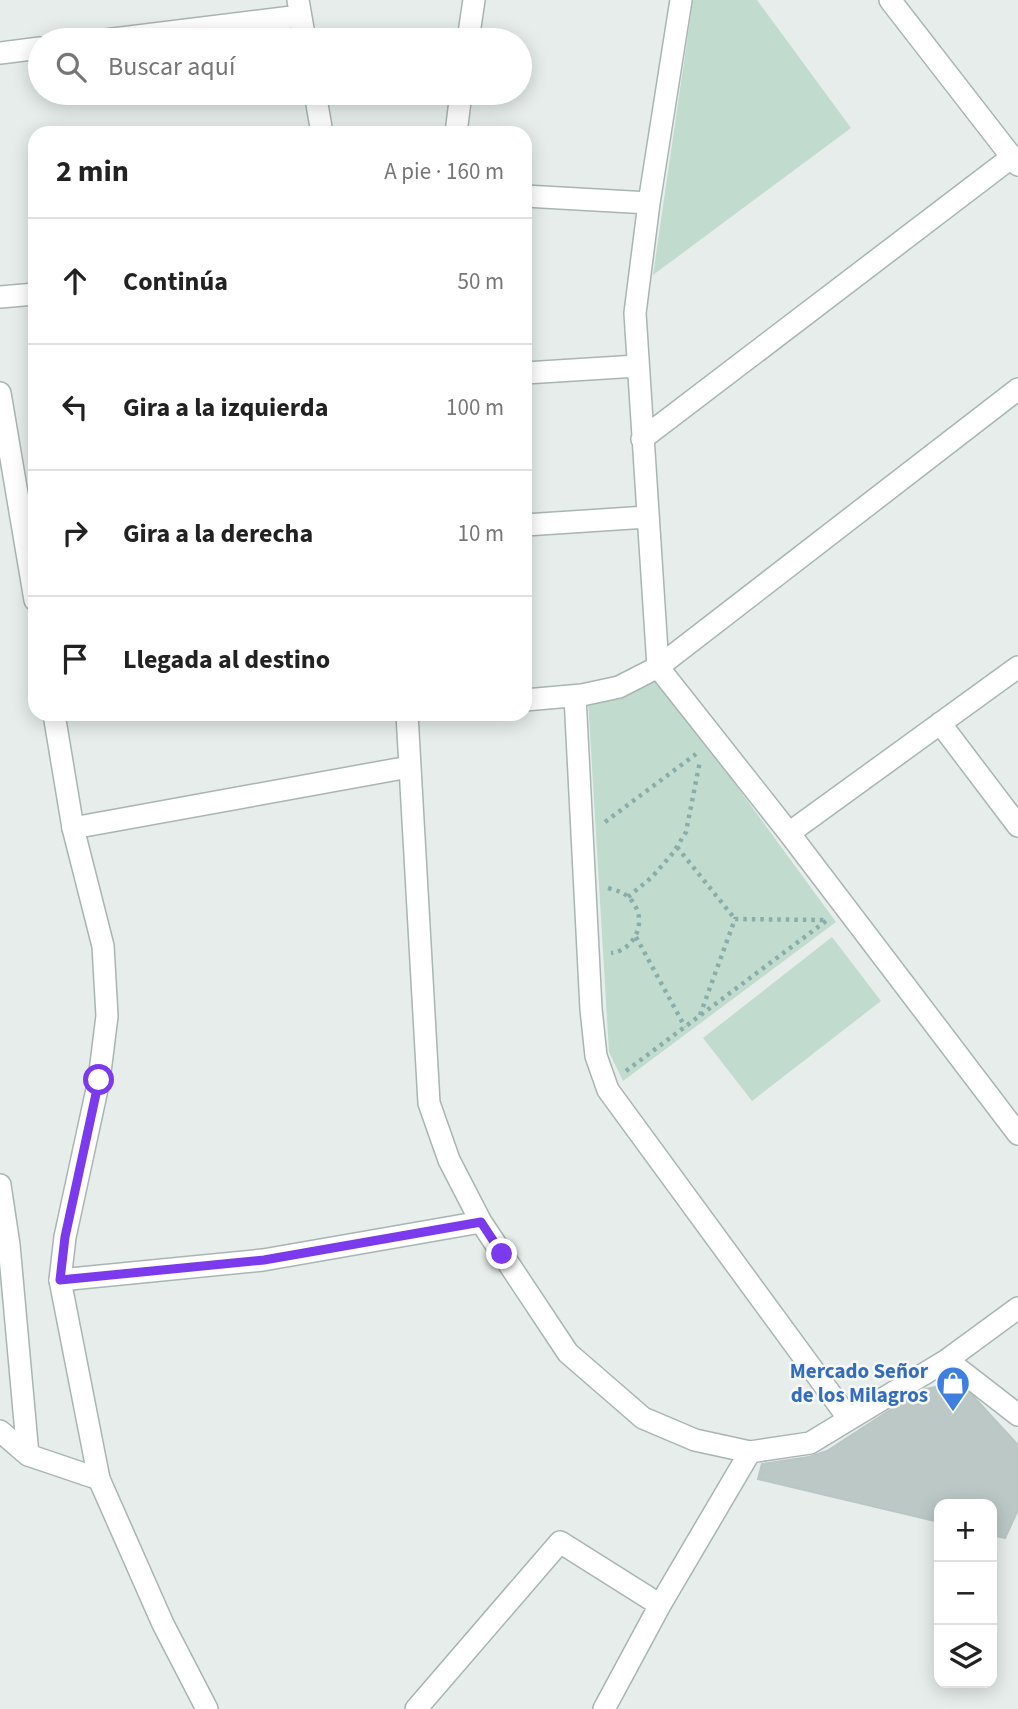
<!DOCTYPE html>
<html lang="es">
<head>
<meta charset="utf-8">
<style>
  :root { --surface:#fff; --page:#f6f6f6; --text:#222; --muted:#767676; --line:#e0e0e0 }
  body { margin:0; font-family:"Source Sans 3",sans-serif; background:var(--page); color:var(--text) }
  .controls { position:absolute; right:21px; bottom:21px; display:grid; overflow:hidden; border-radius:14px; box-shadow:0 4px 18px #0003 }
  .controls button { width:63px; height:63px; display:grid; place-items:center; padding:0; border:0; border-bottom:2px solid var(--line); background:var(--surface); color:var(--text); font:35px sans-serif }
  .stop { position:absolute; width:21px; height:21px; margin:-16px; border:5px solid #7c3aed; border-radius:50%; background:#fff }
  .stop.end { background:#7c3aed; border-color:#fff; box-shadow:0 2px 7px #0008 }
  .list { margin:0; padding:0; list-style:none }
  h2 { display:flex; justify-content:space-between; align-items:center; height:91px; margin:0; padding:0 28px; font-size:30px }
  h2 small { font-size:23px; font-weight:400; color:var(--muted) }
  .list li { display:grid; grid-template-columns:46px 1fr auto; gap:21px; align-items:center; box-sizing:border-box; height:126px; padding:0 28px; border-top:2px solid var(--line) }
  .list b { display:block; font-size:26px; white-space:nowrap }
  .list em { font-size:23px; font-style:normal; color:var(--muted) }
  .icon { flex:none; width:38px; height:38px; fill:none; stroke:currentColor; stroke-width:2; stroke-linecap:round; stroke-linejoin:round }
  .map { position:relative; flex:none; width:1018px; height:1709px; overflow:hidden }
  .search { position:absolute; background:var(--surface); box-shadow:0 4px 18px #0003; left:28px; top:28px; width:504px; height:77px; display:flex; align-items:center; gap:18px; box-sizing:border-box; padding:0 24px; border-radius:38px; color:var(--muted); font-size:26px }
  .panel { position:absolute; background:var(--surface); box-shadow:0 4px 18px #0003; left:28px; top:126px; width:504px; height:595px; border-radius:21px }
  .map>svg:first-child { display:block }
</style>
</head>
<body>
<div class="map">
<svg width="1018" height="1709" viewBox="0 0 1018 1709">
  <rect width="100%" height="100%" fill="#e6edeb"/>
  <path fill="#c1dcce" d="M693 0H757L851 128 653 275Z
    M654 673 836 922 623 1081 609 1052 588 700Z
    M832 937 881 1001 752 1101 703 1038Z"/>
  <path fill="#bbc8c5" stroke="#b9c6c4" stroke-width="2" d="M960 1382 1018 1445V1510L1005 1538 992 1535V1504H939V1522L758 1479 762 1464 809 1457 827 1451 921 1390Z"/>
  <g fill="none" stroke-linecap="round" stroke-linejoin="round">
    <g stroke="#a9b5b3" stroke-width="24">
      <path id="minor" d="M298 0 305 40
        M681 0 649 203 635 313 658 667 789 833 1018 1134
        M890 0 1018 165
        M105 40 300 16
        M468 40 474 0
        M0 53 40 48
        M315 93 322 133
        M456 133 461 93
        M525 196 649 203
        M0 297 35 294
        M525 373 637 366
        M642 439 1012 157
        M525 525 647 517
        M575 696 591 1009 596 1056 608 1090 849 1419
        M525 700 582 695 619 687 658 667 1018 389
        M407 714 429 1103 449 1160 481 1222 568 1353 643 1418 695 1440 750 1452 810 1443 947 1360 1018 1308
        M940 723 1018 826
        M73 828 409 767
        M789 833 1018 667
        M0 1185 9 1245 28 1455
        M60 1280 263 1260 481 1222
        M947 1360 1018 1415
        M0 1431 28 1455 99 1479
        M416 1709 560 1542 660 1605
        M604 1709 660 1605 750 1452"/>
    </g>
    <g stroke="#a9b5b3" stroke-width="24">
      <path id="tertiary" d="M0 393 35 600
        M54 714 73 828 103 946 107 1016 99 1080 65 1237 60 1280 99 1479 163 1624 207 1709"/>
    </g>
    <path stroke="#89adaa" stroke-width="4.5" stroke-dasharray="3.5 5" stroke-linecap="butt" d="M605 822 696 754
      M677 847 735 919
      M608 888C618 891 626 893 632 901 648 921 635 950 611 953
      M628 897 652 877 673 853 686 832 700 761
      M636 937 685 1027
      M700 1015 735 919 824 920
      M626 1071 826 921"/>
    <use href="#minor" stroke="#fff" stroke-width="21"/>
    <use href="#tertiary" stroke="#fff" stroke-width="21"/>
  </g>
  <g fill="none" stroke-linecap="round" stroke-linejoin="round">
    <path stroke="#7c3aed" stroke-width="9" d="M99 1080 65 1237 60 1280 264 1260 481 1222 502 1254"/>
  </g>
  <defs>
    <g id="shop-pin" transform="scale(1.75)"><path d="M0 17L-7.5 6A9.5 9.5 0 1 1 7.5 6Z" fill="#3f7fe0" stroke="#f6faf9"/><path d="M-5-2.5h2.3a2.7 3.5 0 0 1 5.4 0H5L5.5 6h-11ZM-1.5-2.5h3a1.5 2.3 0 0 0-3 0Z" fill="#fff"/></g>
  </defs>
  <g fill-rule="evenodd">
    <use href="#shop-pin" x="953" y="1383"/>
  </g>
  <g text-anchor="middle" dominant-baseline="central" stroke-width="5" stroke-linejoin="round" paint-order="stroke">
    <g font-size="21" font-weight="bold" fill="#366cbe" stroke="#f6faf9" text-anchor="end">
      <text x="928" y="1371">Mercado Señor<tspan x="928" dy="24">de los Milagros</tspan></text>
    </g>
  </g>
</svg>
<div class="controls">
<button>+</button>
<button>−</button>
<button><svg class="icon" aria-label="layers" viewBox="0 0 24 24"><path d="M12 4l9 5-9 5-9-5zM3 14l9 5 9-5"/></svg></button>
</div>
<div class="stop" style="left:99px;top:1080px"></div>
<div class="stop end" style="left:502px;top:1254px"></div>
<div class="search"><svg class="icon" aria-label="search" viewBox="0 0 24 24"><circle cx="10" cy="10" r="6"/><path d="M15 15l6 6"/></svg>Buscar aquí</div>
<section class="panel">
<h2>2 min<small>A pie · 160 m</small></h2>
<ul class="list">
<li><svg class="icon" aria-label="ahead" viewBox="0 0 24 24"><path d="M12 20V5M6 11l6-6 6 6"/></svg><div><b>Continúa</b></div><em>50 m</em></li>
<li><svg class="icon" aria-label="left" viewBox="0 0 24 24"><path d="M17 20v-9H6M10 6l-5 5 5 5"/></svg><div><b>Gira a la izquierda</b></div><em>100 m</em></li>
<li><svg class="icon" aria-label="right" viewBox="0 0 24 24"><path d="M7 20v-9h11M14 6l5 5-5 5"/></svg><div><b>Gira a la derecha</b></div><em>10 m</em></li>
<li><svg class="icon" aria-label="arrive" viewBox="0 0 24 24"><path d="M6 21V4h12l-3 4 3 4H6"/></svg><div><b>Llegada al destino</b></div></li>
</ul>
</section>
</div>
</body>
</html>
